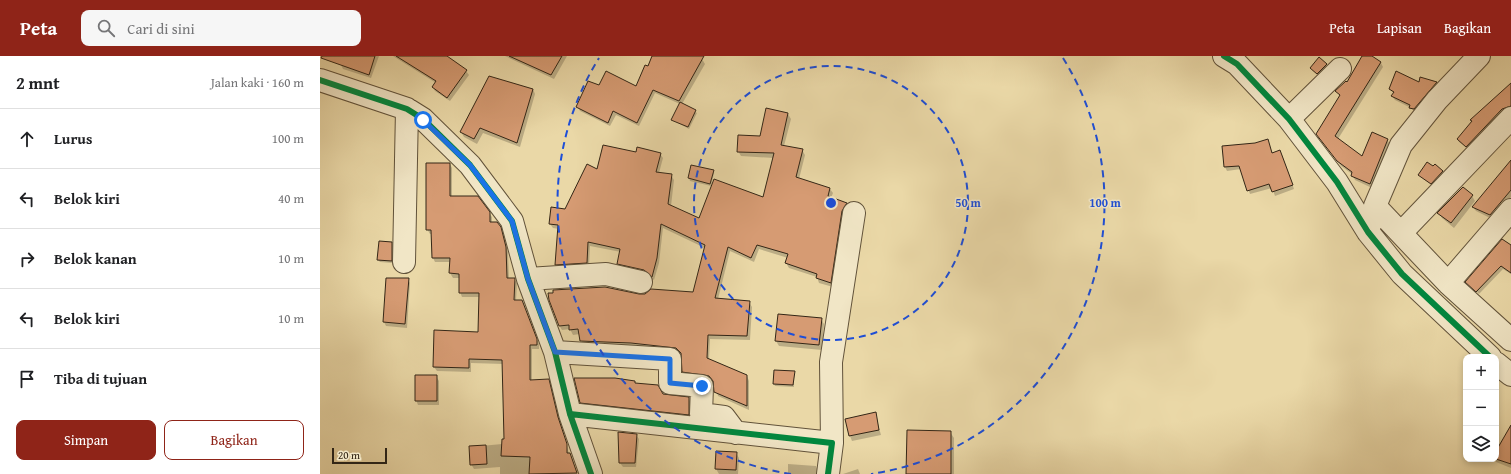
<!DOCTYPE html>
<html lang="id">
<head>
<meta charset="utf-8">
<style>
  :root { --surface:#fff; --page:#f6f6f6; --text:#202124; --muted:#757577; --line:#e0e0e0; --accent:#8f2418 }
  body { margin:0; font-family:"Gentium Book Plus",serif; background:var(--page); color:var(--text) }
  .controls { position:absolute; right:12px; bottom:12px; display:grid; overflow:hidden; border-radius:8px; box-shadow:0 2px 6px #0003 }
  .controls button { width:36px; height:36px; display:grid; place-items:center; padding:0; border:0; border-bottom:1px solid var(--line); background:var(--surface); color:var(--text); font:20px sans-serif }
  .scale { position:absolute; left:12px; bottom:10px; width:55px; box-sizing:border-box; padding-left:4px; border:2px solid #332616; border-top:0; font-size:11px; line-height:14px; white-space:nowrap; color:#332616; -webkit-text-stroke:3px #f1e6c6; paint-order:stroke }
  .stop { position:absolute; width:12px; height:12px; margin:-9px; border:3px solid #1a73e8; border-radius:50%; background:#fff }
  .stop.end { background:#1a73e8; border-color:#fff; box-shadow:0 1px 4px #0008 }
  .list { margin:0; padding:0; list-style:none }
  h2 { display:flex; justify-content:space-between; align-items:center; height:52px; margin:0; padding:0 16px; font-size:17px }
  h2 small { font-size:13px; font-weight:400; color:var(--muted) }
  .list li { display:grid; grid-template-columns:26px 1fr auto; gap:12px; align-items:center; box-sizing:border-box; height:60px; padding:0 16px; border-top:1px solid var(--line) }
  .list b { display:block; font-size:15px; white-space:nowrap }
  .list em { font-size:13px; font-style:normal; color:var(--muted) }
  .actions { display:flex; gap:8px; padding:12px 16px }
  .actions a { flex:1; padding:9px 0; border:1px solid var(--accent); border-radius:8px; text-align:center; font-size:14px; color:var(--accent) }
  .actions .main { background:var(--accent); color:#fff }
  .icon { flex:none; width:22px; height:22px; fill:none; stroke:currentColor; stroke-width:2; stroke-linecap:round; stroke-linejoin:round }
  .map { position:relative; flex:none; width:1191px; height:418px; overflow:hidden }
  header { display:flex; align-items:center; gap:24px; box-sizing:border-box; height:56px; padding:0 20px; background:var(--accent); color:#fff }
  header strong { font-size:19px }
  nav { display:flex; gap:22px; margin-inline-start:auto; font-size:14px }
  .search { width:280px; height:36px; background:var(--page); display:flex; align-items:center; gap:10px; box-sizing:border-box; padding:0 14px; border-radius:8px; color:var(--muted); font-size:15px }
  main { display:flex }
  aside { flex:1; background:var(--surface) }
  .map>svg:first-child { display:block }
</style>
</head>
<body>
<header>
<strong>Peta</strong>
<div class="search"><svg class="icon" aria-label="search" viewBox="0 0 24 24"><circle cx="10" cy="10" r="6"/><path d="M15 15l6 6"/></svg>Cari di sini</div>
<nav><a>Peta</a><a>Lapisan</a><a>Bagikan</a></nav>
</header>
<main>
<aside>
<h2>2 mnt<small>Jalan kaki · 160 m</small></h2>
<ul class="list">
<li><svg class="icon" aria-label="ahead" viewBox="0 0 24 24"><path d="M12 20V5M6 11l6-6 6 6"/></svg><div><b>Lurus</b></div><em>100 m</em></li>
<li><svg class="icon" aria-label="left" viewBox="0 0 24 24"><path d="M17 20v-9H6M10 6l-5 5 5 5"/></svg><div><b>Belok kiri</b></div><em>40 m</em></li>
<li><svg class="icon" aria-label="right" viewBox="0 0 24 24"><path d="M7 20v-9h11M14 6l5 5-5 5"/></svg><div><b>Belok kanan</b></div><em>10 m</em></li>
<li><svg class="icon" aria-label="left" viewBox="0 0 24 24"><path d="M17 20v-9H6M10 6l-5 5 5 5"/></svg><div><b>Belok kiri</b></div><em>10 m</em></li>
<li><svg class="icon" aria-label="arrive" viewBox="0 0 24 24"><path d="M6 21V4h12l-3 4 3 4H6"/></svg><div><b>Tiba di tujuan</b></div></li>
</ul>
<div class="actions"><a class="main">Simpan</a><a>Bagikan</a></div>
</aside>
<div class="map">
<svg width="1191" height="418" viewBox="0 0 1191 418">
  <rect width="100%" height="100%" fill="#ead8a7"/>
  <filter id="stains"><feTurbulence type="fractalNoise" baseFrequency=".005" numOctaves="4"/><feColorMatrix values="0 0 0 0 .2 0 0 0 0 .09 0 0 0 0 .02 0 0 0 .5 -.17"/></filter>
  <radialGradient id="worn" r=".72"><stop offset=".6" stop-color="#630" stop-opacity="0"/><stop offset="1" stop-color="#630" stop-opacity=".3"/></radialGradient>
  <path fill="#0003" d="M24 0H59L51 22 23 13 21 9Z
    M73 0H101L146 15 149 19 130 45 115 35 113 31 116 27Z
    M185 0H247L234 23Z
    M333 0H376L382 3 385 8 362 48 377 57 369 73 353 64 360 48 335 37 319 70 296 59 290 70 260 55 258 51 279 31 316 32Z
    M1043 0H1050L1061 7 1063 11 1018 83 1043 101 1067 84 1070 88 1052 132 1035 124 1032 118 1021 110 1000 83 1021 41 1017 35 1027 28Z
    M999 3 1008 11 999 20 991 12Z
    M1099 27H1116L1118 31 1096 57 1091 52 1075 44 1072 40 1074 38 1070 33Z
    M213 33 215 38 200 91 163 77 157 88 144 81 141 76Z
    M1191 36V52L1148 92 1139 86 1138 84 1152 66 1151 64Z
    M447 53 468 58 471 63 464 90 482 94 485 99 479 123 510 133 513 137 511 142 526 148 528 153 513 231 499 227 497 221 469 212 466 207 468 202 439 193 434 206 410 195 398 243 429 246 432 251 430 284 390 283 389 304 427 320 429 325V354L398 340 392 324 366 320 363 315 362 299 360 297 315 291 263 289 260 278 253 279 250 273 242 274 239 269 319 239 374 237 385 192 343 172 339 207 334 224 327 218 301 212 298 208 301 196 270 190 269 211 239 213 236 209 239 173 233 172 230 168 317 97 340 98 343 102 339 117 351 119 354 124 351 150 380 164 444 142 454 102 421 100 418 95 441 81Z
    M947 84 953 98 962 99 974 133 955 140 952 132 930 138 921 113 907 115 905 111 903 90 935 88Z
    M1191 106V141L1172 163 1156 155 1153 151Z
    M130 108 132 112V141L169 157 172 161V167L180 171 183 176 188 196 189 223H194L197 227 196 245H202L204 249 219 288V293H212V324H228L231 328 249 398 258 418H180V411L154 413 151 408 150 391 182 388 185 384 184 324 182 320 183 308 151 307V316L117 315 114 311 159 277 160 241H142L140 236V222H133L130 217 131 206H115L113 202 112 178H110L107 173Z
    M372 110 393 115 394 117 391 130 370 125 369 122Z
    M1122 116 1123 118 1112 129 1099 119Z
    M1143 132 1152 140 1155 145 1134 172 1122 162 1119 157Z
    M71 187 72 207 60 206 58 204Z
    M1191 190V218L1183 213 1159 238 1147 226Z
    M67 223H88L90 227 87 272 66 270 64 266Z
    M501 263 504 268 502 294 459 290 456 285Z
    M474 316V331L455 330 454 328Z
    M116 320 119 325V349H98L96 344Z
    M314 325 316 328 343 338 368 342 371 347V363L264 351 261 346Z
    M555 357 561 379 532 385 530 380Z
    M1191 371V412L1176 406 1175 403H1176V397Z
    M630 376 634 382V418H587Z
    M316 379 319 383 316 411H303L300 407Z
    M416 397 419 402 418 418H399L396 413Z
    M468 408 496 410 499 418H468Z
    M538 413 540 418H523Z"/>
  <path fill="#d69b73" stroke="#332616" d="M2 0H55L49 19 1 2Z
    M76 0H127L147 14 127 42 112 31 116 25Z
    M189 0H242L231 19Z
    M332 0H384L359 45 333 34 317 67 293 55 288 67 256 51 268 25 279 29 286 15 316 30 325 9 328 10Z
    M1042 0H1052L1061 6 1015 80 1042 100 1052 76 1068 83 1050 128 1031 120 1032 116 1017 105 996 78 1020 39 1015 35 1026 25 1027 26Z
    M999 1 1007 8 997 18 990 12Z
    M1076 15 1099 26 1100 21 1117 26 1094 53 1089 52 1090 49 1071 40 1074 36 1069 33Z
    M169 20 213 33 197 87 160 72 154 83 140 76Z
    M1191 27V50L1182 53 1146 91 1137 83 1152 65 1150 64Z
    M360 46 376 54 368 71 351 64Z
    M446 52 468 57 461 89 483 93 476 121 510 132 508 140 527 147 522 155 511 227 496 222 497 218 465 207 468 198 437 189 431 202 408 191 395 242 430 245 427 280 388 279 387 302 427 319V350L394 336 393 325 389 320 362 316 361 297 356 292 311 287 260 285 258 273 249 274V269L239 270 229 244 228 237H233V234L285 231 319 238H325L331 233 373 236 385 189 341 168 337 202 332 221 324 214 297 208 300 193 268 186 267 207 235 209 238 169 229 168 231 151 245 153 267 108 277 113 283 89 316 96 317 91 341 97 336 116 352 118 348 148 379 162 394 123 443 141 454 97 417 96 418 79 440 80Z
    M948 83 952 97 960 94 973 129 952 136 949 128 927 135 919 110 904 111 902 90 935 87Z
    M1191 104V134L1170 159 1152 151Z
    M1107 106 1113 110 1115 108 1123 115 1111 128 1098 119Z
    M106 107H130V140H158L170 156V166H177L181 171 186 191 187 222H195L194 244H202L217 283V289H210V324L229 323 238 361 247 388V397H250L257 417 209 418 210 401 181 400 182 383H184L182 304 149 303V312L113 311 114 274 158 276 159 237H139V218L129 217 130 202H112L111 174H106Z
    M371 109 394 114 390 128 368 122Z
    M1143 131 1153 139 1131 167 1117 157Z
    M1182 183 1191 189V217L1181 210 1156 236 1145 226Z
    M59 185 72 186V205L57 204Z
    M66 222H89L85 268 63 266Z
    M458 258 502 262 499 289 455 285Z
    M454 314 475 315 473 329 453 328Z
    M95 319H117V345H95Z
    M254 322H295L315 325V327L338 329 343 338 369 341V359L260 347Z
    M556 356 559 374 529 380 525 363Z
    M1191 369V408L1176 403V395Z
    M587 374 631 375V418H586Z
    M298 376 317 378 315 407H299Z
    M166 389 167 408 150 409 149 390Z
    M396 395 417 396 416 414 395 413Z"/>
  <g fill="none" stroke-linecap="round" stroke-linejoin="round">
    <g stroke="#61523a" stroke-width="24">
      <path id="minor" d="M904 0 917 8 969 63 1017 126 1048 176 1082 218 1170 301
        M0 24 87 53 103 63 150 109 192 165 208 223 235 296 250 358 271 418
        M969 63 1020 13
        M1055 150 1128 227 1191 284
        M1048 176 1055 150 1081 89 1117 44 1159 0
        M1081 177 1191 62
        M84 206 87 53
        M208 223 286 218 321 226
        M1128 227 1191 154
        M235 296 350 303V327L382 330 381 358 404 361 416 377
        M1176 307 1191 319
        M250 358 512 387 508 418
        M512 387 511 306 534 157"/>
    </g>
    <use href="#minor" stroke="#f1e6c6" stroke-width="22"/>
    <g stroke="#f1e6c6" stroke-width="8">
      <path id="cycleway" d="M904 0 917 8 969 63 1017 126 1048 176 1082 218 1170 301
        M0 24 87 53 103 63 150 109 192 165 208 223 235 296 250 358 271 418
        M250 358 512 387 508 418"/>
    </g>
    <use href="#cycleway" stroke="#00873e" stroke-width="6"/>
  </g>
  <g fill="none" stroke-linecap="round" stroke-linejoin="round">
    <path stroke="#1a73e8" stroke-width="5" d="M103 64 150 109 192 165 208 223 235 296 350 303V327L382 330"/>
  </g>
  <g fill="none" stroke="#1d4ed8" stroke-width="2" stroke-dasharray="7 5">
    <circle cx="511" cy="147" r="137"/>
    <path d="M471 418A274 274 0 0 1 279 2M743 2A274 274 0 0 1 551 418"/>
  </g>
  <circle cx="511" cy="147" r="6" fill="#1d4ed8" stroke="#f1e6c6" stroke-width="2"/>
  <g font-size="12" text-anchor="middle" font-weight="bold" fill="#1d4ed8" stroke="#f1e6c6" stroke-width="3" stroke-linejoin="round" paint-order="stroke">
    <text x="648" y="151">50 m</text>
    <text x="785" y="151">100 m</text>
  </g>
  <rect width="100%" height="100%" filter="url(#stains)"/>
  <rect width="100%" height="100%" fill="url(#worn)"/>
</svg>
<div class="controls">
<button>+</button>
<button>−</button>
<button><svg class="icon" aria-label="layers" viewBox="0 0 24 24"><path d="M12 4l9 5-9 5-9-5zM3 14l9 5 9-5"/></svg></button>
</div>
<div class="scale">20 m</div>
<div class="stop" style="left:103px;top:64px"></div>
<div class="stop end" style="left:382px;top:330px"></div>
</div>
</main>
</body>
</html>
